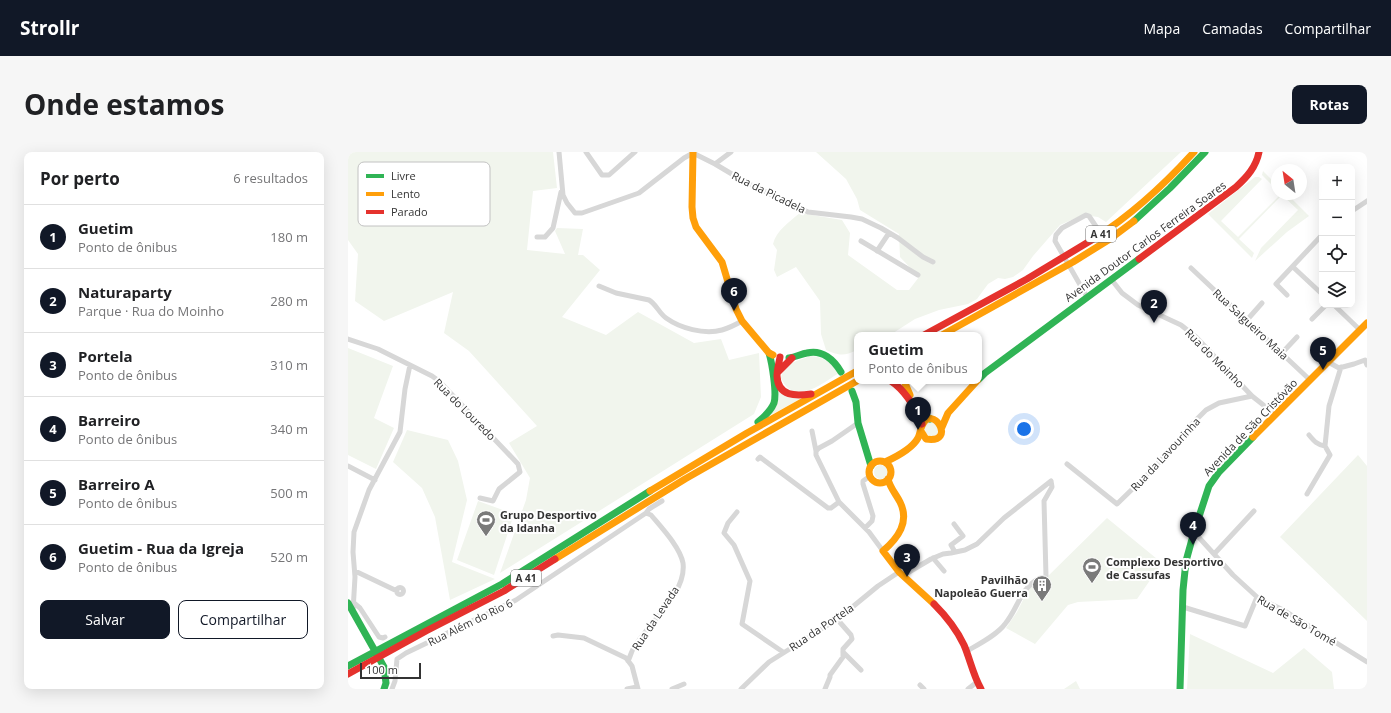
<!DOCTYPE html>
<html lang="pt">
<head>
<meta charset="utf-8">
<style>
  :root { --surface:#fff; --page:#f6f6f6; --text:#202124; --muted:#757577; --line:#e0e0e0; --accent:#111827 }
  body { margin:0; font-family:"Open Sans",sans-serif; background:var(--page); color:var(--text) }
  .controls { position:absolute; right:12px; top:12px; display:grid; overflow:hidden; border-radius:8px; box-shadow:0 4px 16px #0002 }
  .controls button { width:36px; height:36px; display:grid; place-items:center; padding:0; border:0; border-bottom:1px solid var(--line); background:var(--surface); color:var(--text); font:20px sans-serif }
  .compass { position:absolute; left:923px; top:12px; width:36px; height:36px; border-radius:50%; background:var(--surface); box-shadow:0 4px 16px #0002; rotate:330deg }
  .scale { position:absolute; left:12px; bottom:10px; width:61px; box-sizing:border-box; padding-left:4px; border:2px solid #333; border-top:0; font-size:11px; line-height:14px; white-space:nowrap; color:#333; -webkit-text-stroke:3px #fff; paint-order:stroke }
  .you { position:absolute; left:676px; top:277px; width:14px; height:14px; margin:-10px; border:3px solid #fff; border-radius:50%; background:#1a73e8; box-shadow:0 0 0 6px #1a73e833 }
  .badge { display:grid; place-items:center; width:26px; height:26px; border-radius:50%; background:var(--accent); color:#fff; font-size:13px; font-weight:700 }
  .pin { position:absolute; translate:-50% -33px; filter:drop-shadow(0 1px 2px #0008) }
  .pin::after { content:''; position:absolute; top:21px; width:14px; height:12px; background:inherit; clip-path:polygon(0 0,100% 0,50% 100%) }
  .popup { position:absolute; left:506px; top:180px; width:128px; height:52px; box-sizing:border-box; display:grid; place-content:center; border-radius:8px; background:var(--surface); filter:drop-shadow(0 1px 3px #0005); font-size:13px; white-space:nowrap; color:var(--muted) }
  .popup b { font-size:15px; color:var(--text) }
  .popup::after { content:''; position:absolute; left:50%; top:100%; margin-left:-8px; border:8px solid transparent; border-top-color:var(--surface) }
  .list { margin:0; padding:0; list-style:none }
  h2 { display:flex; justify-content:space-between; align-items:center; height:52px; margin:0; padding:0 16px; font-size:17px }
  h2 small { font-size:13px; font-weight:400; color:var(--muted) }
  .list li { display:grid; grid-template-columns:26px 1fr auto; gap:12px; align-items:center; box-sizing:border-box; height:64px; padding:0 16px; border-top:1px solid var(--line) }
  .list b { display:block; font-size:15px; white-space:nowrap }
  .list p { margin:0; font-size:13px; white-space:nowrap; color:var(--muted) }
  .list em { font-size:13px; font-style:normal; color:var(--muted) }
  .actions { display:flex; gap:8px; padding:12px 16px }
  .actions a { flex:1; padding:9px 0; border:1px solid var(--accent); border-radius:8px; text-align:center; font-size:14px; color:var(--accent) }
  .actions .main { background:var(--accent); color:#fff }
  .icon { flex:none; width:22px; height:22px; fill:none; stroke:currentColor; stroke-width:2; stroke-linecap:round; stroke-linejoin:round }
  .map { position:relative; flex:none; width:1019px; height:537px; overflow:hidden; border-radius:8px }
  header { display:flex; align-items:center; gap:24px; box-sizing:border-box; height:56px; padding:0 20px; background:var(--accent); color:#fff }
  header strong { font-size:19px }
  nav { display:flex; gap:22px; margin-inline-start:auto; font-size:14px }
  .intro { display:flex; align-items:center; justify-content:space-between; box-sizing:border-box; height:96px; padding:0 24px }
  h1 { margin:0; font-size:28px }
  .button { padding:10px 18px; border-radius:8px; background:var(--accent); color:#fff; font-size:14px; font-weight:700 }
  main { display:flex; gap:24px; padding:0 24px }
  aside { flex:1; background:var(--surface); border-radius:8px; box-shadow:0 4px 16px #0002 }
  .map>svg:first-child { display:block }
</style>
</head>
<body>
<header>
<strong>Strollr</strong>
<nav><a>Mapa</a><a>Camadas</a><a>Compartilhar</a></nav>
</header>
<div class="intro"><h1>Onde estamos</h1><a class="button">Rotas</a></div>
<main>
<aside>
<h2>Por perto<small>6 resultados</small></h2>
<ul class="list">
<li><span class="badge">1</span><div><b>Guetim</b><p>Ponto de ônibus</p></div><em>180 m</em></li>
<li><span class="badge">2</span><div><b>Naturaparty</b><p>Parque · Rua do Moinho</p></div><em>280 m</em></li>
<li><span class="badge">3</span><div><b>Portela</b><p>Ponto de ônibus</p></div><em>310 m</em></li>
<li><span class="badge">4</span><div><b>Barreiro</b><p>Ponto de ônibus</p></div><em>340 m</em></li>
<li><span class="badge">5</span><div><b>Barreiro A</b><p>Ponto de ônibus</p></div><em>500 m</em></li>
<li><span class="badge">6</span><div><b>Guetim - Rua da Igreja</b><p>Ponto de ônibus</p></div><em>520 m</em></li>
</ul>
<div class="actions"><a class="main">Salvar</a><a>Compartilhar</a></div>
</aside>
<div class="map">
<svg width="1019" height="537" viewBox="0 0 1019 537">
  <rect width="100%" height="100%" fill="#fff"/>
  <path fill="#f1f5ed" d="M2 0H205L209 36 185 39 179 98 217 102 207 79 209 76 235 77 230 103H235L252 118 214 165 258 183 290 160 346 191 373 187 381 208 411 201 413 245 406 262 152 421 178 348 182 326 161 291 189 274 121 199 96 181 105 140 36 169 7 149 10 102 0 88V2Z
    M468 0H833L758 70 750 65 735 63 712 73 685 104 675 118 665 125 657 127 650 126 640 132 629 147 620 152 591 158 567 167 542 183H509V198C496 204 492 204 478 198L473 182 472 149 448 115 429 125 426 118 429 98 425 92C428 79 442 69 452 61L494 68 502 81 500 103 549 138H561L571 125 552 105 551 82 512 58 509 47 498 27Z
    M915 19 929 33V38L914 23Z
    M907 25H911L914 27 873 69 890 85 931 44 932 45 891 87 906 101 904 106 860 62Z
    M933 42H939L961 64 939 80 907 109 913 96 950 58Z
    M0 196 45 214 26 266 46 276 28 317 0 303Z
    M462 204C477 205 482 210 491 221 473 232 446 255 433 226 436 210 448 210 462 204Z
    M430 238 452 247 423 263Z
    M577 277a7 7 0 1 1 14 0a7 7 0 1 1-14 0Z
    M59 278 100 288 110 309 119 348 104 410 147 427 102 448 87 365 74 336 45 310Z
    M1010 303 1019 314V469L932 385Z
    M526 320a7 7 0 1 1 14 0a7 7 0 1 1-14 0Z
    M130 349 166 362 146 423 109 408Z
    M759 366 814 411 789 447 730 450 720 453 687 492 658 476 669 460 681 436 696 428Z
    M842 482 925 521 956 496 984 520 986 537H839Z
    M728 529 732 537H716Z"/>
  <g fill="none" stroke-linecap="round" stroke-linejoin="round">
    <path stroke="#d7d7d7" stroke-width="5" d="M211 0 215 43 219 51 227 61H234L291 41 336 6 345 1 367 12 399 31 460 60 503 65 514 67 533 76 550 86 575 105 585 110
      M238 0 254 23H261L287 0
      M367 12 383 0
      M1004 59 1019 49
      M189 85H197L205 76 213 40
      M513 89 570 123
      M529 99 541 81
      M945 115 974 142
      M843 116 962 228
      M763 127 774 141 790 153 833 173 848 185 904 244 928 263
      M251 134 268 141 301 148C308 152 311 161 318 166 332 176 356 183 374 178 381 176 387 173 394 169
      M939 143 928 132 974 83
      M739 145 707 89 708 83 714 76 738 63 741 64 749 76
      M986 153 1012 178
      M964 167 978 153
      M899 168 914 151
      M0 187 30 197 84 224 91 229 170 312 172 320 151 337 145 349 132 346
      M934 201 949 185
      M980 210 991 216 1006 212 1017 208 1019 213
      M510 271 484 289 471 296 468 299V303L491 350 521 380 535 399
      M464 279 468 299
      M961 283C966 289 969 293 977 294
      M410 307 412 305 480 356H483L491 350
      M719 312 769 352 807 315 844 272 858 258 871 251 904 244
      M0 314 27 328
      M959 342 982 303 977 294 981 254 993 215
      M389 360 380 371 376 381 386 393 402 429 394 472 435 500
      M606 372 615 384 603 393 607 400
      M517 376 524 369 525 364 515 332V329L522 324
      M846 380 885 423 909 445 937 459 1019 510
      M867 401 906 359
      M585 406 596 419
      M7 419 49 439
      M556 423 583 407 595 402 603 401 617 398 629 392 656 366 703 329
      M48.5 439a3.5 3.5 0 1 1 7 0a3.5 3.5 0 1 1-7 0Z
      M6 451 12 456 31 485 35 486 37 485
      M835 455 897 474 909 445
      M5 459 7 425 5 400 6 380 21 338 52 280 57 237 62 213
      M205 484 210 483 236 486 278 506 284 514 290 537
      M619 499C631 492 649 483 657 472 672 454 672 432 698 424L696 349 704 335 703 329
      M495 500 513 518
      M280 509C282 505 283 501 285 497 299 472 339 442 335 411 332 395 313 375 303 363L298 361
      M572 533 576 537
      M44 537 47 529 49 507 58 501 168 448 298 361 301 357 314 349
      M279 537 289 535
      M324 537 336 532
      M393 537 421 510 491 466 530 434 551 420
      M477 537 482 525V523L495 505V497L504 487 503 483 489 467
      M620 537 629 530"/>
    <path stroke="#30b455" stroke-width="7" d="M786 69 822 36 857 0
      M441 206C448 205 453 202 459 201 474 197 486 208 493 220
      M631 227 637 221 791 107
      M504 239 508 250 510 271 523 314
      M570 254 574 260 582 267
      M410 270C416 265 423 259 426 251 429 241 424 211 421 201
      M0 451 36 515 38 531 36 537
      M0 514 154 432 302 339
      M832 537 835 438 838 409 846 380 861 334 871 320 905 285"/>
    <path stroke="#ff9f0a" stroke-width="7" d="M345 0 344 55 345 66 348 75 374 110 388 157 394 169 421 201 425 203
      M747 86C785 62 816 33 846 0
      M594 183 725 110 762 87 786 69
      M556 229 562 243
      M594 275 600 261 629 229
      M905 285 1019 171
      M521 320a11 11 0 1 1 22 0a11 11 0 1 1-22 0Z
      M537 310C548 305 564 297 570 286 572 282 572 278 574 274 584 250 610 292 578 287L573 279
      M540 327C542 336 548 342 552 350 562 370 550 386 535 399L551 420 586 452
      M302 339 399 281 509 219
      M207 407 337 327 509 229"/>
    <path stroke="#e5322d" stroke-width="7" d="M791 107 888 35C899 25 908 15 911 0
      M576 183 679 127 747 86
      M432 205C431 211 429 218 429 224 430 245 448 244 463 242
      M430 220 444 206
      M543 229C558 239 567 255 574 272
      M586 452C599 465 608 476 616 493 622 507 625 523 633 537
      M0 522 78 479 156 439 207 407"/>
  </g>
  <defs>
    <g id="stadium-pin" transform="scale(1)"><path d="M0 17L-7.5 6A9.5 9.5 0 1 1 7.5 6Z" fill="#7a7a7a" stroke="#fff"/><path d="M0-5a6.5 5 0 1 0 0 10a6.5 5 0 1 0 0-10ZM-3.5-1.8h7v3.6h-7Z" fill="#fff"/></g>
    <g id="building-pin" transform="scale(1)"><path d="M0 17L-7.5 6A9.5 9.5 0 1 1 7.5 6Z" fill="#7a7a7a" stroke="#fff"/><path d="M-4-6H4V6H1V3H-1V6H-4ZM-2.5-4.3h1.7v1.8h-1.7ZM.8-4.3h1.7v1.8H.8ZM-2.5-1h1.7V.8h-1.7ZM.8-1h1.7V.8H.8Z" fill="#fff"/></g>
  </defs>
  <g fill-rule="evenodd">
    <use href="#stadium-pin" x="138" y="368"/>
    <use href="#stadium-pin" x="744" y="415"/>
    <use href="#building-pin" x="694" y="433"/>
  </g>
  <g text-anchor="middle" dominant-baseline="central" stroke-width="4" stroke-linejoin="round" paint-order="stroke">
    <g fill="#fff" stroke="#707070" stroke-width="1">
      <rect x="738" y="74" width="30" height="16" rx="3"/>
      <rect x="163" y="418" width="30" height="16" rx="3"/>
    </g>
    <g font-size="10" font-weight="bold" fill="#333">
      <text x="753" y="82">A 41</text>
      <text x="178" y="426">A 41</text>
    </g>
    <g font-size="11" fill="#333" stroke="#fff">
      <text transform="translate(421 40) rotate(26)">Rua da Picadela</text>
      <text transform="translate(797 89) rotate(-36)">Avenida Doutor Carlos Ferreira Soares</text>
      <text transform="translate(903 172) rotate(43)">Rua Salgueiro Maia</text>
      <text transform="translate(867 206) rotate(45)">Rua do Moinho</text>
      <text transform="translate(117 257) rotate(45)">Rua do Louredo</text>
      <text transform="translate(902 275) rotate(-46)">Avenida de São Cristóvão</text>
      <text transform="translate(817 302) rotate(-47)">Rua da Lavourinha</text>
      <text transform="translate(307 466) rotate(-56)">Rua da Levada</text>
      <text transform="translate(949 468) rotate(30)">Rua de São Tomé</text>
      <text transform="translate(122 470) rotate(-26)">Rua Além do Rio 6</text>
      <text transform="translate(473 475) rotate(-34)">Rua da Portela</text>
    </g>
    <g font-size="11" font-weight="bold" fill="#333" stroke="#fff" text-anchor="start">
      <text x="152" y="362">Grupo Desportivo<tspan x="152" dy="13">da Idanha</tspan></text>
      <text x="758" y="409">Complexo Desportivo<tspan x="758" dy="13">de Cassufas</tspan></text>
      <text x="680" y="427" text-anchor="end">Pavilhão<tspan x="680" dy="13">Napoleão Guerra</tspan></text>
    </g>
  </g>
  <rect x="10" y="10" width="132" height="64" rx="6" fill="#fff" stroke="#c2c2c2" stroke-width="1"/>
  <rect x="18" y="22" width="18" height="4" fill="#30b455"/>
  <rect x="18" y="40" width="18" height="4" fill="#ff9f0a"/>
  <rect x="18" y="58" width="18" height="4" fill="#e5322d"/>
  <g font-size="11" fill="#333">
    <text x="43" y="28">Livre</text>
    <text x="43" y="46">Lento</text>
    <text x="43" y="64">Parado</text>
  </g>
</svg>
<div class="controls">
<button>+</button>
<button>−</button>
<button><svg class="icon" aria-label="locate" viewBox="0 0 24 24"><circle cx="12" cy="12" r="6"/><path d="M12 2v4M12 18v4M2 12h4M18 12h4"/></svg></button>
<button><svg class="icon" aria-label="layers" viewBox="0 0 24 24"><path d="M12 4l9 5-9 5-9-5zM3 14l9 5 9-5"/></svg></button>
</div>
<svg class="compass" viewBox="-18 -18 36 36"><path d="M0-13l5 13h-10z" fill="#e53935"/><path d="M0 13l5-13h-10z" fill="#757577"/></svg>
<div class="scale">100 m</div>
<div class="you"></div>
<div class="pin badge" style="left:570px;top:278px">1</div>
<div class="popup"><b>Guetim</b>Ponto de ônibus</div>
<div class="pin badge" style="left:806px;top:171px">2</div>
<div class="pin badge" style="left:559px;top:425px">3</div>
<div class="pin badge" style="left:845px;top:393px">4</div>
<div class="pin badge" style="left:975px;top:218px">5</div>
<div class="pin badge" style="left:386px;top:159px">6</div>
</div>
</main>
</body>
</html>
